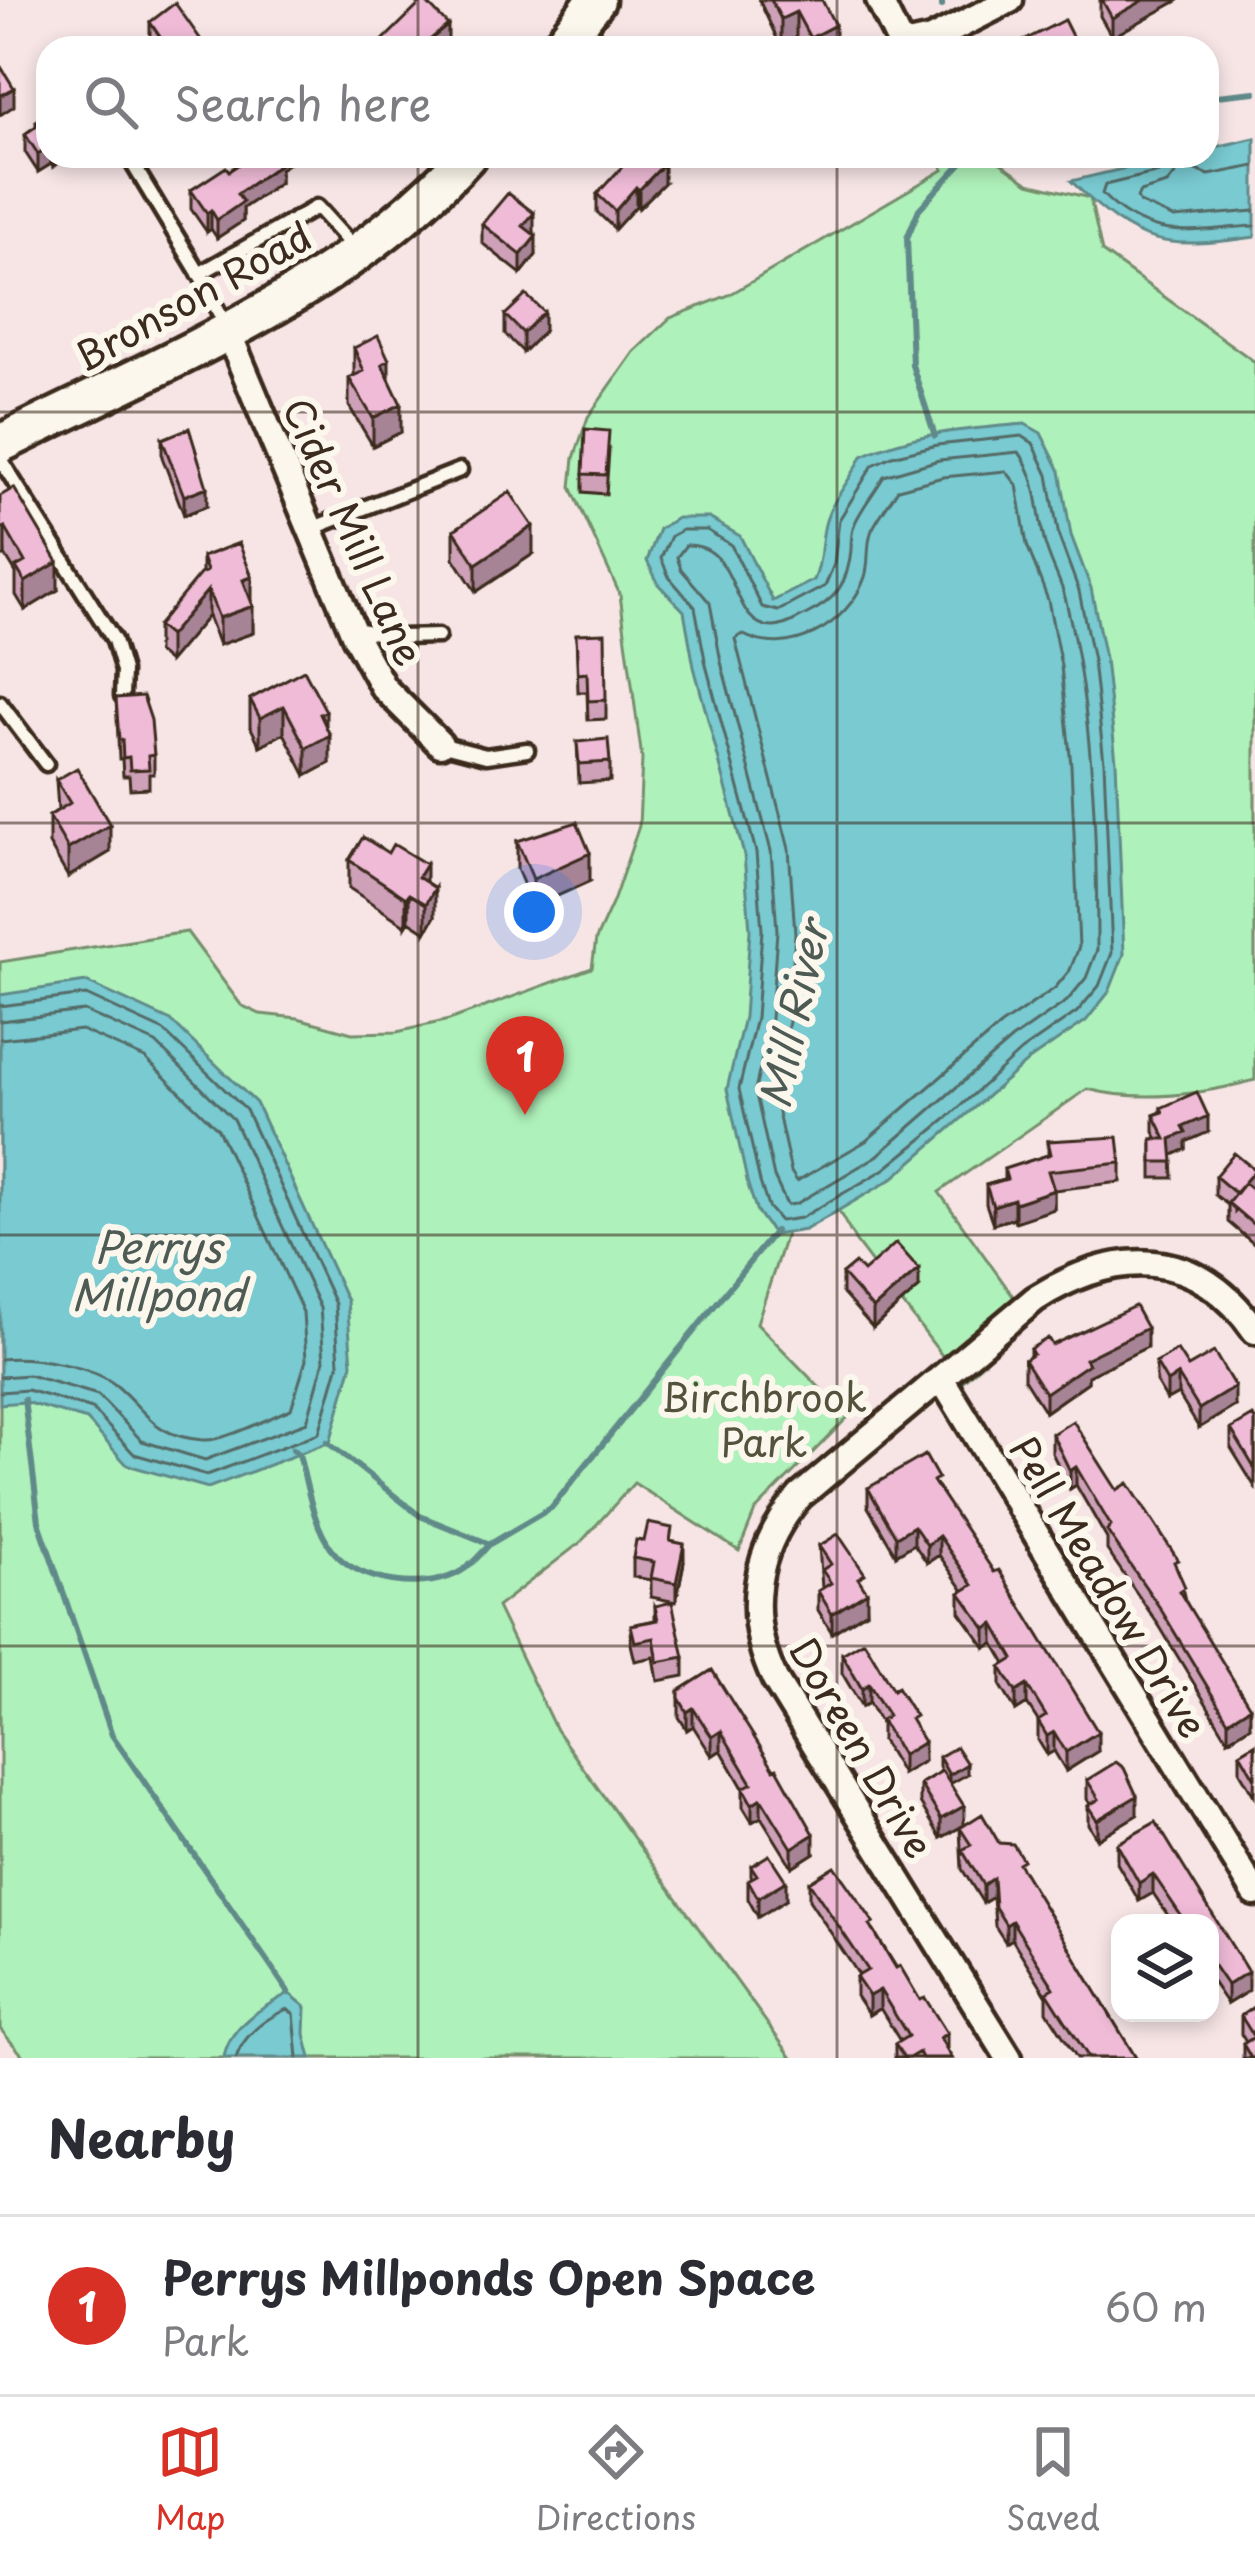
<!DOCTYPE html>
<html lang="en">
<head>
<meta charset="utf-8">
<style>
  :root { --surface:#fff; --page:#f7f7f7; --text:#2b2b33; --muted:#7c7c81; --line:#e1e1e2; --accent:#d93025 }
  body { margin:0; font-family:"Playpen Sans",sans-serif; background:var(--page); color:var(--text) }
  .controls { position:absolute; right:36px; bottom:36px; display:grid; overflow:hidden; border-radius:24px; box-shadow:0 6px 18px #0003 }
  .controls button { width:108px; height:108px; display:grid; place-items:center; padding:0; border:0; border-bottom:3px solid var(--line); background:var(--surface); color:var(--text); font:60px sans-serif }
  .you { position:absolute; left:534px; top:912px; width:42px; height:42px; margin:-30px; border:9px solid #fff; border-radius:50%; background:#1a73e8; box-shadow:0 0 0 18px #1a73e833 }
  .badge { display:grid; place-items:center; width:78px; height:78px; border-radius:50%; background:var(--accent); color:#fff; font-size:39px; font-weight:700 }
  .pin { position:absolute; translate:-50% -99px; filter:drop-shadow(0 3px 6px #0008) }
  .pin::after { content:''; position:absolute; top:63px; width:42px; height:36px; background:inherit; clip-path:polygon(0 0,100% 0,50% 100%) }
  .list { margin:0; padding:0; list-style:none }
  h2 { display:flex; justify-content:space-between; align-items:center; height:156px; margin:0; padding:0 48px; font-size:51px }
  h2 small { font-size:39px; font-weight:400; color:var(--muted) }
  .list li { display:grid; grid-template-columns:78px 1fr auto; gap:36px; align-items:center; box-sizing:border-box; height:180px; padding:0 48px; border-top:3px solid var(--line) }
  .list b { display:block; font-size:45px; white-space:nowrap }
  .list p { margin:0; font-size:39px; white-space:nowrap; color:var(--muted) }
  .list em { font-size:39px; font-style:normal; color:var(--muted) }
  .icon { flex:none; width:66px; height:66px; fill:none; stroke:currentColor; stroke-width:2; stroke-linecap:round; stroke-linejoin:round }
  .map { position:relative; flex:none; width:1255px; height:2058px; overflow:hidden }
  .search { position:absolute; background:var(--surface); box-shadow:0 6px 18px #0003; left:36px; right:36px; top:36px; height:132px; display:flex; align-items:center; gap:30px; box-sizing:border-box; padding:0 42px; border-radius:36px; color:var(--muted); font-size:45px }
  .sheet { height:336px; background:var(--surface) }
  nav { display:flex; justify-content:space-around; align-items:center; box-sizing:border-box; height:168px; border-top:3px solid var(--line); background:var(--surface); font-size:33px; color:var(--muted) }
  nav a { display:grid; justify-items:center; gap:6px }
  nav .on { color:var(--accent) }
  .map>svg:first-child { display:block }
</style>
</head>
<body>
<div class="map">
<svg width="1255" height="2058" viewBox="0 0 1255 2058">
  <rect width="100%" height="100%" fill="#f7e5e6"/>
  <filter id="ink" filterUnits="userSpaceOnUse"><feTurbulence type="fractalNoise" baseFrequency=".00833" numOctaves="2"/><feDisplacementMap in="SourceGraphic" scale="24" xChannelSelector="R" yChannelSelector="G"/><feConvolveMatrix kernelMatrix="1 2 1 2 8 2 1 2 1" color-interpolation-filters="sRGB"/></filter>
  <g filter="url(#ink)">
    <path fill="#aff1ba" stroke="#758e6c" stroke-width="3" d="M940 156H991L1029 183 1090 198 1102 252 1255 362V1080C1200 1095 1142 1103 1087 1089L939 1192 1030 1320 962 1382 856 1242 827 1190 798 1197 757 1323 848 1417 755 1511 739 1551 634 1483 581 1542 497 1607 556 1730 792 2058H25L0 2029V962L187 932 241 1005 260 1014 298 1018 352 1033 397 1032 449 1020 592 968 596 939 613 902 639 826 642 759 620 595 571 487 574 458 588 417 634 352 670 318 729 295 943 170Z"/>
    <path fill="#79cad1" stroke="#608a89" stroke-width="3" d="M1255 138V237C1162 250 1139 247 1071 181L1177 156H1207V149Z
      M1025 424 1041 433 1060 471 1071 535 1091 588 1105 659 1116 761 1124 954 1109 992 1086 1021 1029 1060 892 1179 805 1230 774 1235 757 1212 748 1185 727 1089 744 1017 750 930 744 855 694 667 684 611 659 585 647 561 659 529 677 518H709L740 536 773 601 814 580C824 559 819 535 828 515 836 494 853 477 862 456 914 432 969 429 1025 424Z
      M86 982 171 1021 256 1103 347 1301 352 1364 330 1442 208 1488 127 1465 87 1420 25 1402 0 1404V995Z
      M289 1993 306 2007 305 2034 311 2058H224C228 2026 263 2007 289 1993Z"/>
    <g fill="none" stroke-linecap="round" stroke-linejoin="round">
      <path stroke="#546a66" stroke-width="3" d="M1165 156 1159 172 1105 185 1102 194C1152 245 1193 229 1255 226
        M1255 166 1209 175 1183 165 1167 184 1140 192 1137 198 1140 203 1174 218 1255 211
        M1022 436 1033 443 1048 475 1059 537 1079 591 1093 661 1104 762 1112 953 1099 986 1077 1012 1021 1051 945 1120 885 1169 801 1218 780 1221 768 1207 760 1182 739 1089 756 1018 762 930 756 852 706 665 695 607 669 577 661 558 671 536 682 530H707L731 545 762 607 778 611 825 586 834 564 839 520 873 465 892 456 937 445Z
        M1019 452C1038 478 1037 509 1044 540 1049 561 1061 580 1066 601 1093 713 1097 835 1097 950L1086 978 1067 1001 1012 1039 877 1156 796 1204 787 1205 774 1177 755 1090 771 1019 777 930 771 851 721 662 710 603 681 569 677 557 686 545C743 544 727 626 773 627 785 627 796 619 807 614 836 600 848 583 851 550 851 542 851 531 855 523 862 507 875 492 884 476L939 460Z
        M1006 471 1017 485 1027 545 1048 600 1061 666 1071 765 1079 947 1070 970 1055 988 1001 1025 866 1141 797 1181 791 1172 773 1090 789 1022 795 933 789 849 735 639 742 634C788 660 849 624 865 577 870 562 866 544 872 530 879 516 890 502 898 489L943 477Z
        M0 1006 86 995 164 1031 246 1110 335 1304 339 1363 319 1433 207 1475 134 1454 92 1409 27 1390 0 1392
        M0 1021 84 1011 156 1043 233 1119 320 1308 324 1361 307 1422 205 1460 142 1441 98 1395 29 1375 0 1377
        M0 1039 81 1030 145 1058 218 1129 303 1312 306 1360 291 1409C271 1417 222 1442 203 1440 153 1436 149 1414 118 1387 93 1365 31 1356 0 1359
        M236 2058C244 2034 265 2019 287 2009L294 2014 298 2058"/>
      <path stroke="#608a89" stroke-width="6" d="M942 0V6
        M1207 97 1255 92
        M935 436 912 365 907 238 919 209 968 156
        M24 1399 39 1522 112 1735 289 1993
        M327 1442 420 1516 490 1544 551 1508 775 1231
        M293 1449 299 1454C307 1485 313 1526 333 1551 359 1584 428 1593 463 1570 473 1564 482 1552 490 1544"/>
      <g stroke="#3b2a1e" stroke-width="21">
        <path id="lane" d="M128 156 203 280 225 325
          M199 274 317 207 354 248
          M0 459 114 640 123 671 122 696
          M311 529 460 470
          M353 629 401 637 438 636
          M0 703 46 764
          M440 744 486 756 527 750"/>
      </g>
      <g stroke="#3b2a1e" stroke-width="33">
        <path id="street" d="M879 0 898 39 908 45 931 40 1010 0
          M228 332 355 636 383 687 440 744
          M941 1378 1255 1893
          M1009 2058 775 1680C744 1616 753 1550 800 1496L1035 1299C1116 1248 1197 1246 1255 1331"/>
      </g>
      <g stroke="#3b2a1e" stroke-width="45">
        <path id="secondary" d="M559 48 596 0
          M0 444C161 363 343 293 467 156"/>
      </g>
      <use href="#lane" stroke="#fbf7ec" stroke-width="12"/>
      <use href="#street" stroke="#fbf7ec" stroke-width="24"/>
      <use href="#secondary" stroke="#fbf7ec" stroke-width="36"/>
    </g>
    <path fill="#cea1b9" stroke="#3b2a1e" stroke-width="3" d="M759 0H822L835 48H801L796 40 781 47Z
      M1100 0H1179L1112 37 1100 16Z
      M150 22 206 47 150 48Z
      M36 121 48 156H70L53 167 51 164 38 172 25 152V134L36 126Z
      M251 156H299L280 169V183L243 208V221L217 238 211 229 207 232 191 209V190L229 171Z
      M664 183 639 208 636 206 615 229 597 212V194Z
      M482 224 534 232 536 255 521 274 482 243Z
      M505 315 544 331 523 352 505 334Z
      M354 348 389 379 401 432 373 446 349 406V378L354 376Z
      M162 439 207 506 184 515 162 457Z
      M609 450 606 494 583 492V474Z
      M0 496 58 590 25 610 16 595V573L5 555Z
      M454 530 533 554 476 592 454 558Z
      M202 557 252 603 253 633 219 645 208 616 169 662 157 652V626L202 573Z
      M576 634 606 700V719L588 720 587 692H578Z
      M304 670 326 726 330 763 306 776 284 733 260 746 250 726V699Z
      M116 698 154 755V774H149V788L130 789 129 776H123L122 759H119Z
      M577 742 610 762V781L579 783Z
      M56 780 110 852 68 877 49 844V816L58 810Z
      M517 841 590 881 533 907 517 869Z
      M349 860 426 882 435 916 426 932 409 921 406 926 349 888Z
      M1161 1108 1208 1132 1186 1142V1149L1172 1155 1173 1178H1152V1139H1158L1154 1132V1115L1161 1112Z
      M1048 1141 1121 1163V1182L1054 1190V1209L1015 1222 1014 1218 993 1224 986 1204V1185L1004 1180V1169L1048 1155Z
      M1215 1176 1255 1189 1253 1191 1255 1192V1245L1228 1222V1205L1215 1195Z
      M863 1272 919 1288 873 1328 842 1293V1274Z
      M1052 1345 1147 1347 1088 1376V1382L1045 1412 1024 1379V1360L1030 1357V1349Z
      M1156 1363 1188 1367 1235 1406 1199 1428 1178 1394 1167 1400 1156 1382Z
      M1255 1420V1487L1231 1448V1429Z
      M1052 1434 1117 1490 1178 1571 1185 1600 1250 1726 1228 1740 1160 1627 1107 1550V1539L1076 1485 1070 1489 1052 1453Z
      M868 1488H938L1098 1751 1066 1771 1054 1751 1047 1755 1038 1740V1721L1027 1704 1016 1711 1001 1686V1667L1006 1664 994 1643 986 1648 960 1612V1593L964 1591 939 1555 927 1563 914 1544 896 1555 868 1507Z
      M644 1541 672 1542 684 1562 676 1602 651 1597V1580L633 1577V1558Z
      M819 1546 865 1589 867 1611 832 1633 818 1610V1591L822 1588Z
      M655 1606 684 1657V1676L658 1681 654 1657 635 1661 631 1644V1625L655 1620Z
      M842 1654 915 1727 924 1761 902 1774 881 1739V1724L869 1703 862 1707 842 1673Z
      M712 1670 814 1853 792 1867 761 1817 752 1822 743 1807V1788L721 1750 712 1756 693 1726 687 1730 679 1717V1691Z
      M1255 1744 1254 1796 1240 1772V1753Z
      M939 1757 967 1774 950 1784 964 1825 941 1838 920 1803V1784L941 1771 939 1767Z
      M1087 1780 1137 1815 1097 1839 1088 1824V1806L1090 1804 1087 1799Z
      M1156 1822 1248 1991 1227 2004 1210 1979V1923H1173L1153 1893 1139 1901 1117 1863V1844Z
      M960 1828 999 1843 1023 1872 1136 2058H1077L1047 2011V1996L1012 1939 1006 1943 995 1926 993 1897 983 1903 962 1869Z
      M751 1866 786 1900 758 1917 748 1899V1880L751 1878Z
      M809 1882 874 1931 952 2058H895V2044L900 2041 880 2008 869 2015 856 1996V1977L859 1975 809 1900Z
      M1255 2006V2058H1243V2044L1246 2042 1241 2034V2016Z"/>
    <path fill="#a78396" stroke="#3b2a1e" stroke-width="3" d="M1144 0H1179L1112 37V18Z
      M796 12V40L781 47V19Z
      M448 25V48H420Z
      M835 25V48H810V38Z
      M14 88V106L0 115V96Z
      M48 147V156H51V164L38 172V154Z
      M53 156H70L53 167Z
      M279 156H299L280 169V183L243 208V221L217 238V220L237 194 279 165Z
      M664 164V183L639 208V190Z
      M636 187V206L615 229V211Z
      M211 210V229L207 232V213Z
      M534 213V232L523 245V226Z
      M536 236V255L521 274V255Z
      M544 312V331L523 352V333Z
      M389 360V388L382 364Z
      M401 404V432L373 446V418Z
      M207 487V506L184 515V496Z
      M533 526V554L476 592V564Z
      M5 527V555L0 558V530Z
      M58 562V590L25 610V582Z
      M252 577V604L243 580Z
      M208 590V616L169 662V636Z
      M253 606V633L219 645V618Z
      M284 706V733L260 746V718Z
      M326 711V738L330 735V763L306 776V748L320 714Z
      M110 825V852L68 877V849Z
      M590 853V881L533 907V879Z
      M426 864V892L418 877Z
      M435 888V916L426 932V904Z
      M409 894V921L406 926V898Z
      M1208 1116V1132L1186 1142V1149L1171 1156V1139L1183 1127Z
      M1255 1170V1189L1235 1212V1193Z
      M1054 1190V1209L1015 1222V1203Z
      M1014 1199V1218L993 1224V1206Z
      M919 1269V1288L873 1328V1309Z
      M1147 1328V1347L1088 1376V1382L1045 1412V1393L1085 1359Z
      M1178 1375V1394L1167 1400V1382Z
      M1235 1387V1406L1199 1428V1409Z
      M1076 1467V1485L1070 1489V1471Z
      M914 1526V1544L896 1555V1537Z
      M939 1536V1555L927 1563V1545Z
      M684 1544V1562L676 1602V1583Z
      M867 1592V1611L832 1633V1614Z
      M994 1624V1643L986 1648V1629Z
      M869 1684V1703L862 1707V1689Z
      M1027 1685V1704L1016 1711V1692Z
      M1250 1707V1726L1228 1740V1721Z
      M693 1708V1726L687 1730V1712Z
      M721 1731V1750L712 1756V1737Z
      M1054 1732V1751L1047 1755V1736Z
      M1098 1732V1751L1066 1771V1752Z
      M924 1742V1761L902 1774V1755Z
      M967 1764V1774L949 1784V1775Z
      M1137 1796V1815L1097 1839V1820Z
      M761 1798V1817L752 1822V1804Z
      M964 1806V1825L941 1838V1819Z
      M814 1834V1853L792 1867V1848Z
      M1153 1874V1893L1139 1901V1883Z
      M993 1878V1897L983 1903V1885Z
      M786 1881V1900L758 1917V1898Z
      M1012 1921V1939L1006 1943V1925Z
      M1248 1972V1991L1227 2004V1985Z
      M880 1990V2008L869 2015V1996Z
      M947 2033V2052L940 2038Z"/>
    <path fill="#efbbd7" stroke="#3b2a1e" stroke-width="3" d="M424 0 448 25 420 48H375Z
      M771 0H822L835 25 810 38 796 12 781 19Z
      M1102 0H1144L1112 18Z
      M175 3 206 47V48H151L162 40 150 22Z
      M1064 20 1077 46 1073 48H1009Z
      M726 40 734 48H718Z
      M0 65 14 88 0 96Z
      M48 113V147L38 154 25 134 38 125 36 121Z
      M251 156H275L280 164 237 194 243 202 217 220 211 210 207 213 191 190 226 167 229 171Z
      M632 156H656L664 164 639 190 636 187 615 211 597 194Z
      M508 193 534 213 523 226 536 236 521 255 482 224Z
      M526 295 544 312 523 333 505 315Z
      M378 336 389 360 382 364 401 404 373 418 349 378 364 371 354 348Z
      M189 428 207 487 184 496 162 439Z
      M585 429 609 431 606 475 583 474Z
      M14 488 58 562 25 582 16 567 25 562 5 527 0 530V496Z
      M510 492 533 526 476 564 454 530Z
      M239 543 252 577 243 580 253 606 219 618 208 590 169 636 157 626 200 574 207 571 202 557Z
      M605 633 606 700 588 701 587 673 578 674 576 634Z
      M304 670 326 711 320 714 330 735 306 748 284 706 260 718 250 699Z
      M143 696 151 720 154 755 148 756 149 769 130 770 129 757 123 758 122 740H119L116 698Z
      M608 739 610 762 579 764 577 742Z
      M77 768 110 825 68 849 49 816 70 803 56 780Z
      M577 822 590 853 533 879 517 841Z
      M363 837 388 853 393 844 426 864 418 877 435 888 426 904 409 894 406 898 349 860Z
      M1197 1092 1208 1116 1183 1127 1186 1133 1171 1139 1173 1162H1152V1139H1166L1154 1115 1163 1112 1161 1108Z
      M1118 1137 1121 1163 1048 1171 1054 1190 1015 1203 1014 1199 993 1206 986 1185 1007 1179 1004 1169 1051 1154 1048 1141Z
      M1234 1153 1255 1170 1235 1193 1215 1176Z
      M1244 1183 1255 1192V1226L1228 1203Z
      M896 1243 919 1269 873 1309 842 1274 855 1263 863 1272Z
      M1135 1306 1147 1328 1085 1359 1088 1364 1045 1393 1024 1360 1033 1354 1030 1349 1048 1338 1052 1345Z
      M1177 1350 1188 1367 1214 1352 1235 1387 1199 1409 1178 1375 1167 1382 1156 1363Z
      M1253 1416 1255 1420V1469L1231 1429Z
      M1073 1421 1117 1490 1128 1483 1178 1560 1174 1562 1185 1587 1179 1591 1250 1707 1228 1721 1160 1608 1107 1531 1111 1526 1076 1467 1070 1471 1052 1434Z
      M925 1455 938 1478 933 1481 994 1572 999 1570 1098 1732 1066 1752 1054 1732 1047 1736 1038 1721 1046 1716 1027 1685 1016 1692 1001 1667 1014 1659 994 1624 986 1629 960 1593 973 1585 939 1536 927 1545 914 1526 896 1537 868 1488Z
      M648 1523 672 1528 670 1541 684 1544 676 1583 651 1578 654 1562 633 1558 636 1540 644 1541Z
      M838 1534 865 1574 858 1578 867 1592 832 1614 818 1591 831 1583 822 1570 831 1564 819 1546Z
      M672 1602 684 1657 658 1662 654 1638 635 1642 631 1625 658 1620 655 1606Z
      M864 1641 893 1690 897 1687 915 1716 910 1719 924 1742 902 1755 881 1720 888 1716 869 1684 862 1689 842 1654Z
      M712 1670 774 1769 777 1768 814 1834 792 1848 761 1798 752 1804 743 1788 752 1783 721 1731 712 1737 693 1708 687 1712 679 1698V1691Z
      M1255 1744V1777H1254L1240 1753Z
      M956 1747 967 1764 949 1775 939 1757Z
      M1116 1762 1124 1768 1137 1796 1097 1820 1088 1806 1099 1799 1087 1780Z
      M942 1771 964 1806 941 1819 920 1784Z
      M982 1814 999 1843 1013 1844 1023 1860 1018 1863 1136 2058H1089L1047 1992 1054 1988 1012 1921 1006 1925 995 1907 993 1878 983 1885 962 1850 971 1845 960 1828Z
      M1156 1822 1248 1972 1227 1985 1210 1960V1923H1186L1153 1874 1139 1883 1117 1844Z
      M769 1855 786 1881 758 1898 748 1880 757 1875 751 1866Z
      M834 1866 874 1923 870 1925 896 1968 900 1966 920 2000 925 1998 947 2033 940 2038 952 2058H922L919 2052 909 2058H904L895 2044 908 2036 880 1990 869 1996 856 1977 868 1970 809 1882Z
      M1255 2006V2058H1251L1243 2044 1254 2037 1241 2016Z"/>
  </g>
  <path fill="none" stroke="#3b2a1e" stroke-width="3" stroke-opacity="0.55" d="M418 0V48M837 0V48M418 156V2058M837 156V2058M0 412H1255M0 823H1255M0 1235H1255M0 1646H1255"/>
  <g text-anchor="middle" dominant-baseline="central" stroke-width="12" stroke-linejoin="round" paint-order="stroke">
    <g font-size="39" fill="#3b2a1e" stroke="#fbf7ec">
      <text transform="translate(192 295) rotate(-29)">Bronson Road</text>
      <text transform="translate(355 531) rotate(66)">Cider Mill Lane</text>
      <text transform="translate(1110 1586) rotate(59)">Pell Meadow Drive</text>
      <text transform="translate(863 1747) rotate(60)">Doreen Drive</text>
    </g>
    <g font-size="39" fill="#52523d" stroke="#fbf7ec">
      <text x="764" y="1395">Birchbrook<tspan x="764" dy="45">Park</tspan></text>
    </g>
    <g font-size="42" font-style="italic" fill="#4e5a54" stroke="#fbf7ec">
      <text transform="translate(792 1014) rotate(-78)">Mill River</text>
      <text x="158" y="1245">Perrys<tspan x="158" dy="48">Millpond</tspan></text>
    </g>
  </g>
</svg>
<div class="controls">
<button><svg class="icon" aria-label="layers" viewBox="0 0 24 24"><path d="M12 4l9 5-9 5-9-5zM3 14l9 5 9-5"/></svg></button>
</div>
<div class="you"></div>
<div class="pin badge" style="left:525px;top:1115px">1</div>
<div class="search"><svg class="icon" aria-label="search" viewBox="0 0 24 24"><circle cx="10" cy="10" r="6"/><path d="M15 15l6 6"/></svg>Search here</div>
</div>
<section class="sheet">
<h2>Nearby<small></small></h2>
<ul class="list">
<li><span class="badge">1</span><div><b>Perrys Millponds Open Space</b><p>Park</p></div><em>60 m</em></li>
</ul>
</section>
<nav>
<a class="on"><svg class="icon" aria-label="map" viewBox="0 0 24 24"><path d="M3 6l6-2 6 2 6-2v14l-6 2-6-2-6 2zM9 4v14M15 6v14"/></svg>Map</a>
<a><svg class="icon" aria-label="directions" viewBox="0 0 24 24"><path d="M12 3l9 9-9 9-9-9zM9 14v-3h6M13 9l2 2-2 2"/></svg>Directions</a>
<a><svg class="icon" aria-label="saved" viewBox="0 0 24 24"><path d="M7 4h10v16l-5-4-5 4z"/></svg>Saved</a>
</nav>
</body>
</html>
